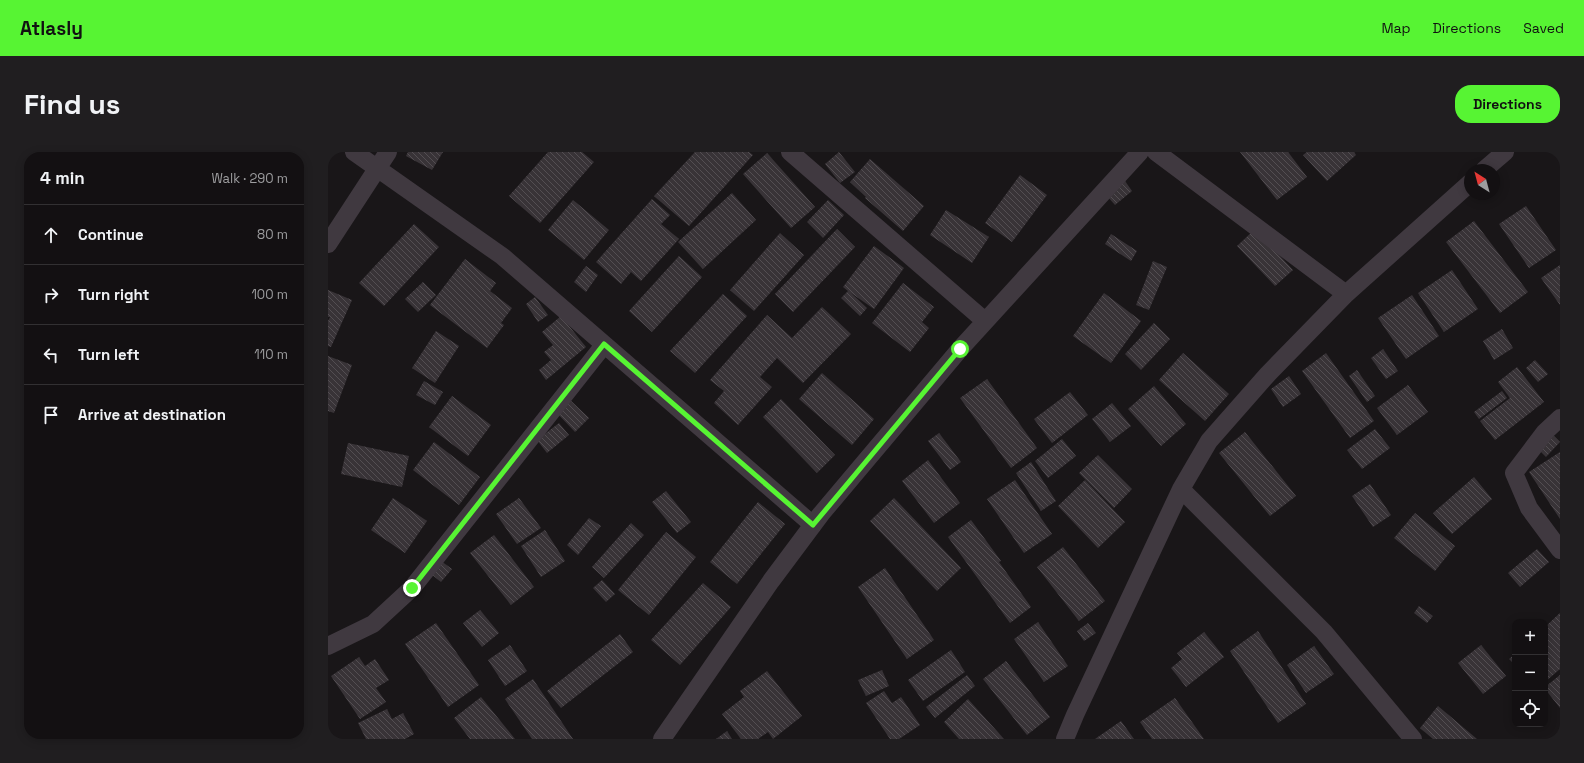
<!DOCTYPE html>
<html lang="en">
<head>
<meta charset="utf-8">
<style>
  :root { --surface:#131012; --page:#201e20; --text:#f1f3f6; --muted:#9d9d9f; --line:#323032; --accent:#57f433 }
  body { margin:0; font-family:"Space Grotesk",sans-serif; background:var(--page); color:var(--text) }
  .controls { position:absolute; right:12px; bottom:12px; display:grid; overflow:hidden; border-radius:8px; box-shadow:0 2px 10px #0003 }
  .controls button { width:36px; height:36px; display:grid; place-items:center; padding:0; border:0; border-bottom:1px solid var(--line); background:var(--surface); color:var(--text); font:20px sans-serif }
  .compass { position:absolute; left:1136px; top:12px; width:36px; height:36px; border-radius:50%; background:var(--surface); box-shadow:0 2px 10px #0003; rotate:324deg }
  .stop { position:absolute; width:12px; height:12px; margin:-9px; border:3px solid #57f433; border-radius:50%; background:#fff }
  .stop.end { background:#57f433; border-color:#fff; box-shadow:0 1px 4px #0008 }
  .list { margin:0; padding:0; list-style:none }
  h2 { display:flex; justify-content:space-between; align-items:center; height:52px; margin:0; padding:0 16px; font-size:17px }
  h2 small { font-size:13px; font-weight:400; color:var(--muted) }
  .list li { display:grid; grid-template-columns:26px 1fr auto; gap:12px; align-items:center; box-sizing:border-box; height:60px; padding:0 16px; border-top:1px solid var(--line) }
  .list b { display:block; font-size:15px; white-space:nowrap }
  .list em { font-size:13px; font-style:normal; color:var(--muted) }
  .icon { flex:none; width:22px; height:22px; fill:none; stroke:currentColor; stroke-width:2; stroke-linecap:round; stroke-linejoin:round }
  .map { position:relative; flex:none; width:1232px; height:587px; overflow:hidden; border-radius:16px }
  header { display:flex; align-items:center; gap:24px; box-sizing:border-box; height:56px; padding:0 20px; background:var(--accent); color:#111 }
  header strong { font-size:19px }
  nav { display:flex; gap:22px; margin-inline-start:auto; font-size:14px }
  .intro { display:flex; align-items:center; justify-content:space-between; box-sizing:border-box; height:96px; padding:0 24px }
  h1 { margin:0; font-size:28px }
  .button { padding:10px 18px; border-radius:16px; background:var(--accent); color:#111; font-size:14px; font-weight:700 }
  main { display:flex; gap:24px; padding:0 24px }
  aside { flex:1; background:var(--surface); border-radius:16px; box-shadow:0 2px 10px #0003 }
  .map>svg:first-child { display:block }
</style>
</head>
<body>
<header>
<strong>Atlasly</strong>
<nav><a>Map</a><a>Directions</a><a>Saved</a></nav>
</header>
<div class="intro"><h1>Find us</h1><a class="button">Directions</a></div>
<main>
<aside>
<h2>4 min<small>Walk · 290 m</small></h2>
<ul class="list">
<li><svg class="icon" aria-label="ahead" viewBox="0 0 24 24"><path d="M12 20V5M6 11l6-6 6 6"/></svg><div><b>Continue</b></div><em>80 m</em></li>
<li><svg class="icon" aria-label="right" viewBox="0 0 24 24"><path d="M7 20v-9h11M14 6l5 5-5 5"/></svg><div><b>Turn right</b></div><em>100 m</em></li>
<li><svg class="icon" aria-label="left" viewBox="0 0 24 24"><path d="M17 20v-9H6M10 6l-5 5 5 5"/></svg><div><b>Turn left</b></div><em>110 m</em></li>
<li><svg class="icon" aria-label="arrive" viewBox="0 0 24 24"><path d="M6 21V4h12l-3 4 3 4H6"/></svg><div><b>Arrive at destination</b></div></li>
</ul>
</aside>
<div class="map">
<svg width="1232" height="587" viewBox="0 0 1232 587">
  <defs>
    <pattern id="building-back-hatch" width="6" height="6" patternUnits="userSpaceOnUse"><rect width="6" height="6" fill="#383337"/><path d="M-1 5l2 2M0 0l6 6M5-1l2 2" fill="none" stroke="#534e52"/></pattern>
  </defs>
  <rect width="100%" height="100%" fill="#191618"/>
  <path fill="url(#building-back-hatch)" d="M80 0H115L104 18 78 4Z
    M220 0H254L266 10 212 71 181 44Z
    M367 0H421L425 3 361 74 326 44Z
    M511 0 527 20 512 31 497 12Z
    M912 0H960L979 25 949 48Z
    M979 0H1026L1028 3 999 29 975 3Z
    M439 1 487 55 463 76 415 22Z
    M542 7 596 54 575 79 537 46 538 45 522 30Z
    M692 23 719 43 684 90 657 71Z
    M797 29 804 39 787 53 779 44Z
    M404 41 428 68 375 117 350 90Z
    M324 47 342 63 333 72 351 87 313 129 303 120 293 132 268 110Z
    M245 48 281 78 256 108 220 78Z
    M500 48 516 63 495 86 479 70Z
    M1198 54 1228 98 1201 116 1171 72Z
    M618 58 661 85 644 111 602 83Z
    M1146 69 1200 140 1172 161 1118 90Z
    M86 72 111 95 56 154 31 131Z
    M509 77 527 95 465 160 447 142Z
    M927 77 965 118 947 134 909 94Z
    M452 81 476 103 426 159 402 138Z
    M783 82 809 99 803 109 777 92Z
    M546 94 576 116 546 157 523 141 539 156 532 164 513 146 520 139 515 135Z
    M351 104 374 125 324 180 301 159Z
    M137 107 168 131 162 139 184 156 173 171 176 173 159 196 102 153Z
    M825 109 839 115 821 158 808 153Z
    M1232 113V153L1213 126Z
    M258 114 270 123 258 140 246 130Z
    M1124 118 1150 157 1116 180 1090 141Z
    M95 130 108 143 90 160 77 147Z
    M575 131 606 155 594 170 601 176 582 200 544 171Z
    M0 138 24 148 3 195 0 194V169L2 165H0Z
    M776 141 813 169 783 211 745 184Z
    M395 142 419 164 367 221 342 199Z
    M1084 143 1111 184 1078 207 1050 166Z
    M207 145 220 163 210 170 198 152Z
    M494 155 523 182 475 231 449 206 432 225 444 235 410 273 386 251 396 239 382 228 439 163 464 186Z
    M233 164 258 195 218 228 211 218 223 208 216 200 225 193 214 180Z
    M826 171 842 187 813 218 797 202Z
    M1174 177 1185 196 1166 208 1155 189Z
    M108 179 131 194 107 231 84 216Z
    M1055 197 1070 219 1058 227 1043 206Z
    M855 201 901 242 877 269 831 228Z
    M998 201 1046 269 1022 286 974 219Z
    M0 204 24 213 6 261 0 259Z
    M1207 208 1220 222 1210 230 1198 216Z
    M1189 215 1216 250 1167 288 1152 269 1182 246 1170 230Z
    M1029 218 1047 244 1039 250 1021 224Z
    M494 221 546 267 524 293 471 247Z
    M961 224 973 242 955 255 943 237Z
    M659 227 709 296 683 316 632 246Z
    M96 229 115 240 107 253 88 243Z
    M1080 233 1100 260 1069 283 1049 256Z
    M826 234 858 272 833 294 800 257Z
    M1174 239 1179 246 1151 267 1146 260Z
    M742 240 760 263 724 291 706 267Z
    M124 244 163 273 140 304 101 275Z
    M240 246 261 266 247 280 227 259Z
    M453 247 507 303 489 321 435 265Z
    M784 251 803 274 782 290 764 267Z
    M231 271 241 283 219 301 209 288Z
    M1047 277 1062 296 1034 317 1019 298Z
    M917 280 968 344 942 364 891 301Z
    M611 281 633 310 622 318 600 289Z
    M1223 281 1232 290 1218 305 1209 296Z
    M734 287 748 304 720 326 707 309Z
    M106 290 152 325 131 353 85 318Z
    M20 291 81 304 74 335 13 322Z
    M1232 300V367L1201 320Z
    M770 303 804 337 786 356 751 321Z
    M600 308 632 351 606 371 574 329Z
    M703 310 728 349 713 359 688 321Z
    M1146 325 1164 347 1124 382 1105 361Z
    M687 328 724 382 696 401 659 347Z
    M757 328 797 370 770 396 730 354Z
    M1042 332 1063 363 1045 375 1024 344Z
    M338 339 363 370 349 381 324 350Z
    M65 346 99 369 77 401 43 378Z
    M191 346 213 376 189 392 168 362Z
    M566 346 633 416 609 439 542 369Z
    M430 350 457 372 409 432 382 410Z
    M1087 361 1127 394 1107 419 1066 386Z
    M261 366 273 374 250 403 239 393Z
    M643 368 673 409 671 410 703 455 682 471 620 385Z
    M303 371 316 383 276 426 264 415Z
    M217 378 237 409 213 425 193 394Z
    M338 380 368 405 321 463 290 438Z
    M166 383 206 435 183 453 142 401Z
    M735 395 777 449 751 469 709 415Z
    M1209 397 1221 410 1192 435 1180 421Z
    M113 409 124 417 113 430 103 422Z
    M557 416 606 488 579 507 530 435Z
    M274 428 287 442 278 450 265 436Z
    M375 431 403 455 352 513 323 488Z
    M1091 454 1105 464 1099 471 1086 461Z
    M152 458 171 481 154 495 135 471Z
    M1232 461V517L1217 530V475Z
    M710 470 740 514 716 530 686 487Z
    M108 471 151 533 120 555 77 492Z
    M760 471 768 481 756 489 749 479Z
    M930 479 978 552 950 571 902 499Z
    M876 480 896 505 858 535 843 516 854 507 849 501Z
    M292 482 305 500 233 556 219 539Z
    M182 493 199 519 177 534 160 508Z
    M1153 493 1178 524 1155 542 1130 511Z
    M986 494 1006 522 978 541 959 513Z
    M623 498 637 520 595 549 580 528Z
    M1187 502V513L1181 507Z
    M31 505 37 514 47 507 61 528 48 536 58 550 32 567 3 524Z
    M678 509 722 565 699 583 655 527Z
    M554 518 561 534 538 544 530 528Z
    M439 519 474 564 445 587 440 580 430 587H413L394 562 416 545 412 539Z
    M639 523 647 534 607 566 598 555Z
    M1232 523V556L1217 537V535Z
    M205 527 245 587H204L177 547Z
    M556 539 564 551 573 545 592 573 571 587H562L538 551Z
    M153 545 187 587H142L126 566Z
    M847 546 876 587H824L812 570Z
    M640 547 676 587H631L616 570Z
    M1110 554 1149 587H1105L1092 576Z
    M59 557 64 567 75 561 86 582 77 587H38L30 571Z
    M793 569 806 587H767Z
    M399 579 404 587H388Z"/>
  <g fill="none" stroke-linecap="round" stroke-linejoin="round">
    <path stroke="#403940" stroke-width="18" d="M26 0 174 104 485 373
      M462 0 657 169
      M828 0 1018 142
      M1156 18 1177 0
      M0 92 60 0
      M1232 266 1217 280 1186 321 1201 356 1232 398
      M853 337 996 480 1085 587
      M0 494 45 472 84 436 276 193
      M334 587 443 429 493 362 632 197 812 0
      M737 587 747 563 853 337 881 289 940 222 1018 142 1142 31"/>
  </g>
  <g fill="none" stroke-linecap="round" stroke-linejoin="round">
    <path stroke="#57f433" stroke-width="5" d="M84 436 276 192 485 373 632 197"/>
  </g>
</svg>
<div class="controls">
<button>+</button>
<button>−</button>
<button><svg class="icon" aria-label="locate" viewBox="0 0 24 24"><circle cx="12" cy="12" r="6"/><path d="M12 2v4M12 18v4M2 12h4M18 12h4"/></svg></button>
</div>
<svg class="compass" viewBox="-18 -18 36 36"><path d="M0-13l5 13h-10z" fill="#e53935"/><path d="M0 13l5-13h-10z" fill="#9d9d9f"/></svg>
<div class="stop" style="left:632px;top:197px"></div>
<div class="stop end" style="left:84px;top:436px"></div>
</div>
</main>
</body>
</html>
